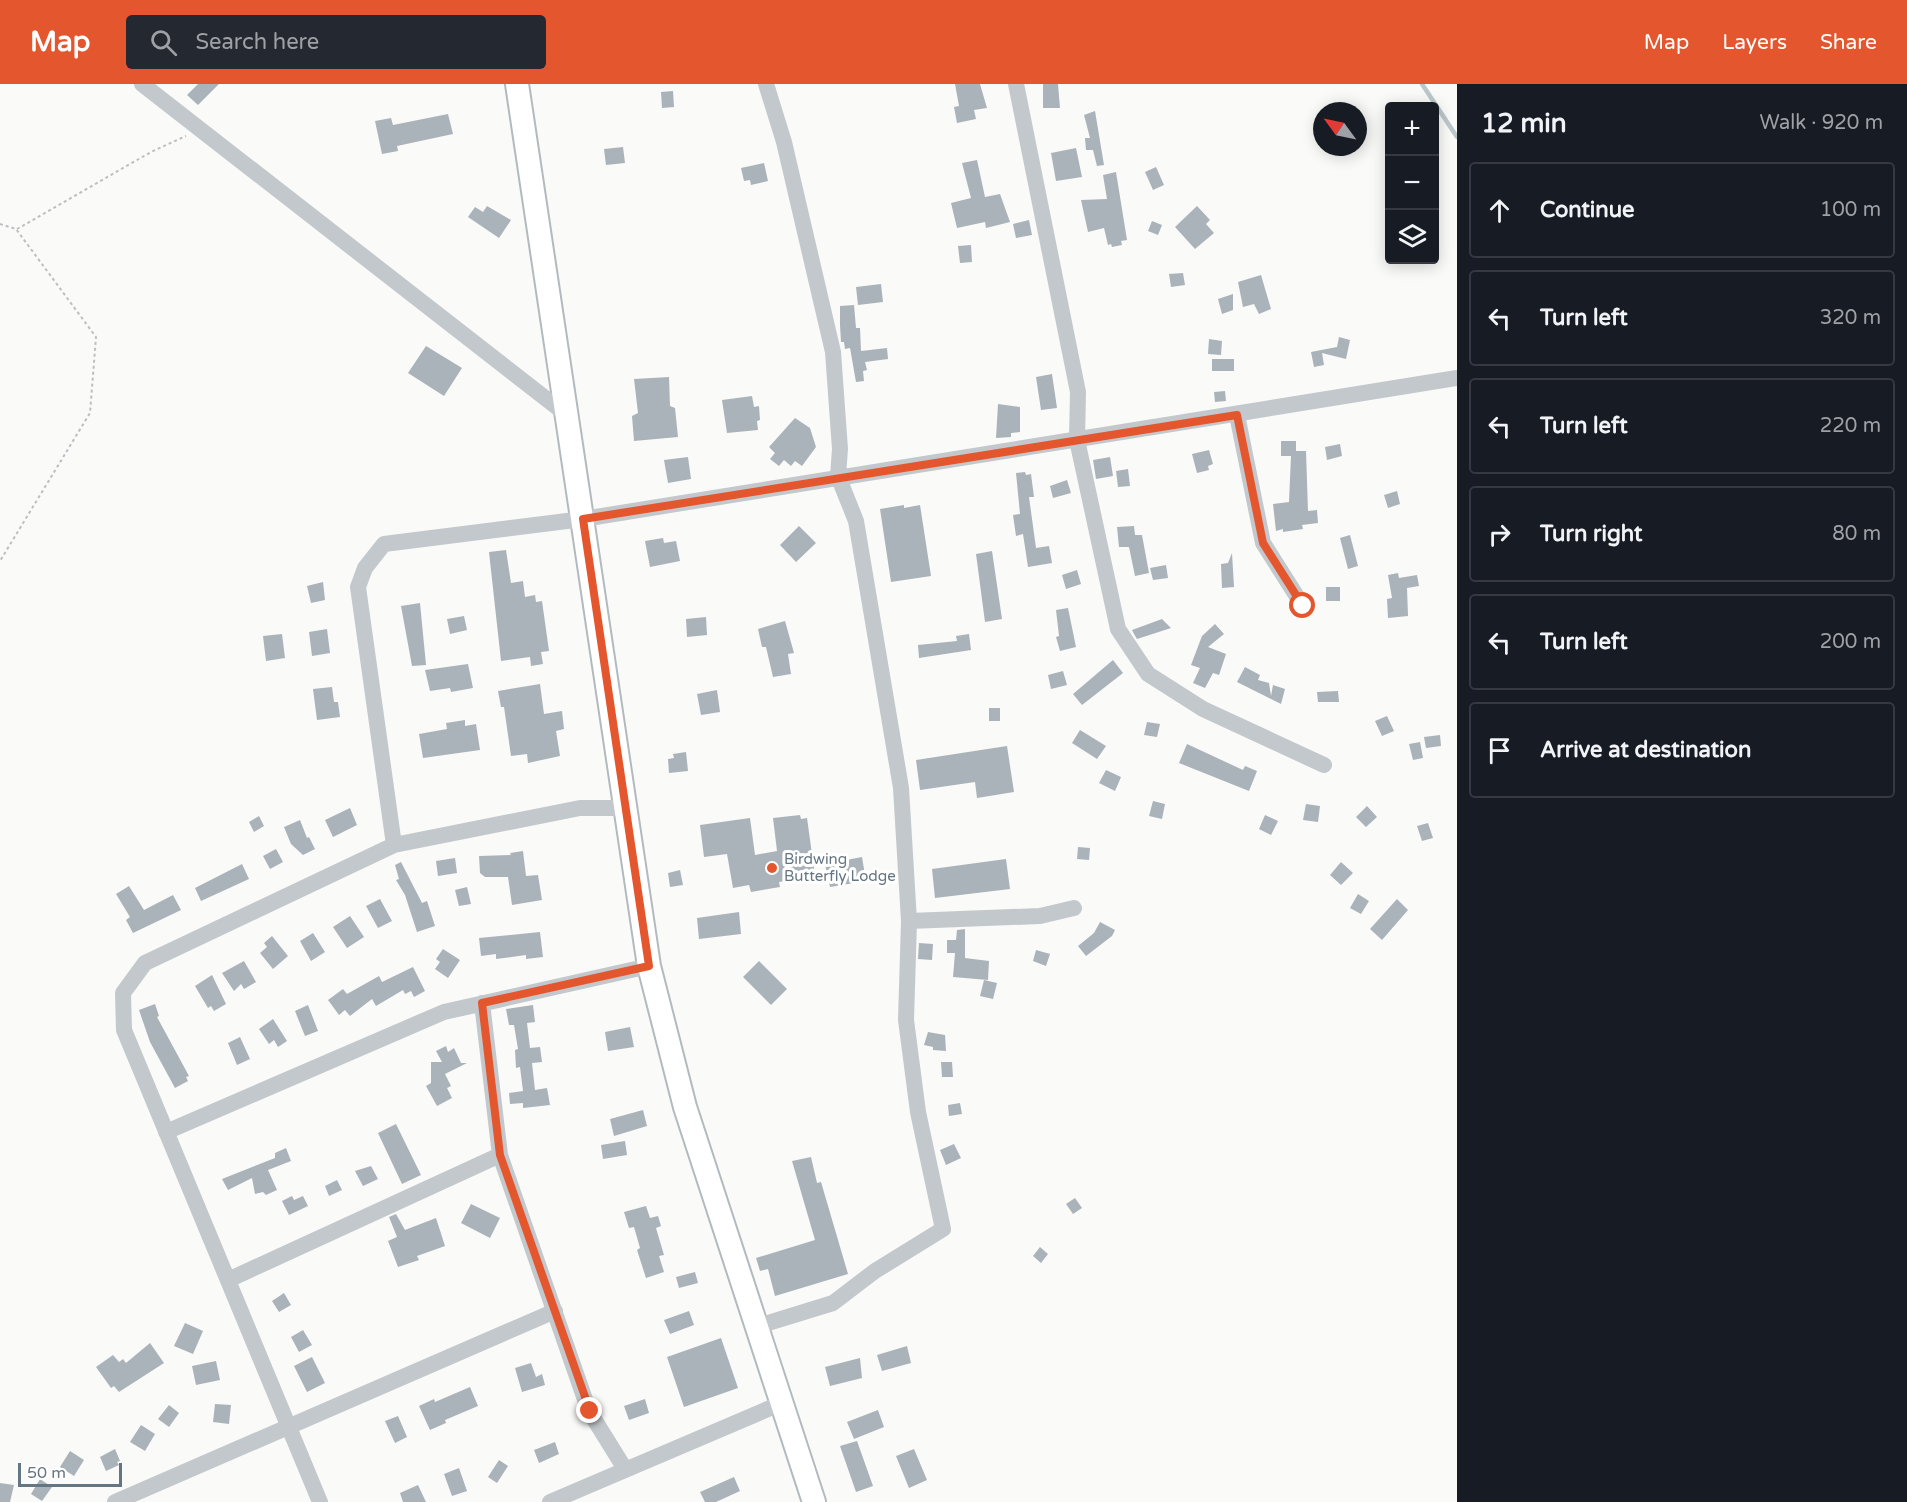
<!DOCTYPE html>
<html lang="en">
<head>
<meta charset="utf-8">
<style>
  :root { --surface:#171b24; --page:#242831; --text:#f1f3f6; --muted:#9ea1a6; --line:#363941; --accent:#e4572e }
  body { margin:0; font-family:"Varela Round",sans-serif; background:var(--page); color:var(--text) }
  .controls { position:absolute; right:18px; top:18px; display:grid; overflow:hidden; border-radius:6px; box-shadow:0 3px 15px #0003 }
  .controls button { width:54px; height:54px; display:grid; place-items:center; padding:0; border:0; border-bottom:2px solid var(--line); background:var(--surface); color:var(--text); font:30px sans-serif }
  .compass { position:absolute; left:1313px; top:18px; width:54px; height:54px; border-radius:50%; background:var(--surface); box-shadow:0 3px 15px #0003; rotate:303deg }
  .scale { position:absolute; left:18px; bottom:15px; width:104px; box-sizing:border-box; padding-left:6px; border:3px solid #657683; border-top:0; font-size:16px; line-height:21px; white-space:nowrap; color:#657683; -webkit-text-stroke:4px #fff; paint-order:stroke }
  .stop { position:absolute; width:18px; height:18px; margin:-14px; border:4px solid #e4572e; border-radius:50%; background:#fff }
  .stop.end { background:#e4572e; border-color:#fff; box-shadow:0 2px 6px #0008 }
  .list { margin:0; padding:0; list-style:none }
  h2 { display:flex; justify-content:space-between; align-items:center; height:78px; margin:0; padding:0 24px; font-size:26px }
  h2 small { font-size:20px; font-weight:400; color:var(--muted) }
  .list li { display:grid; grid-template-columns:39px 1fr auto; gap:18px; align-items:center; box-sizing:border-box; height:96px; margin:0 12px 12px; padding:0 12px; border:2px solid var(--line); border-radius:6px }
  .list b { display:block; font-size:22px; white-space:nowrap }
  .list em { font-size:20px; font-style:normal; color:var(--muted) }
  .icon { flex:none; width:33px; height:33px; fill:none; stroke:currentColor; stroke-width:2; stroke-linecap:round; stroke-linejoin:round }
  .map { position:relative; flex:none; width:1457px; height:1418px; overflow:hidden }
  header { display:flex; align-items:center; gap:36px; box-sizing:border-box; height:84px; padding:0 30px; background:var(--accent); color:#fff }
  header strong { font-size:28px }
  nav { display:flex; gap:33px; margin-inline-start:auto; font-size:21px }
  .search { width:420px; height:54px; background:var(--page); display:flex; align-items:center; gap:15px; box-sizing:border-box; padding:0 21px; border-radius:6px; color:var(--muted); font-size:22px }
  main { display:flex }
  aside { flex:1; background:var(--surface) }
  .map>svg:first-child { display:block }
</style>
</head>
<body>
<header>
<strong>Map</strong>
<div class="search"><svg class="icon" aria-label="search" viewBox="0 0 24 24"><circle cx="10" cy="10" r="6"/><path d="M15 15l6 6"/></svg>Search here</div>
<nav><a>Map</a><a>Layers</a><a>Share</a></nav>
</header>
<main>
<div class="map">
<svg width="1457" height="1418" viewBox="0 0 1457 1418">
  <rect width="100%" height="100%" fill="#fafaf8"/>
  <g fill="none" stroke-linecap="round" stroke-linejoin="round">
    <path stroke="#bbc7cb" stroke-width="4.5" d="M1422 0 1457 53"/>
  </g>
  <path fill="#aab3b9" d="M198 0H219L198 21 187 11Z
    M955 0H980L987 24 974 26 976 35 957 39 954 23 959 22Z
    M1043 0H1058L1060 24H1043Z
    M673 7 674 23 662 24 661 8Z
    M1095 27 1104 81 1097 82 1093 66H1086L1085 54H1090L1084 31Z
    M448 30 453 50 397 62 398 67 382 70 375 37 391 34 393 41Z
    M623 63 625 79 606 81 604 65Z
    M1076 64 1082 93 1056 97 1051 69Z
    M977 76 985 113 1000 110 1010 138 986 144 985 138 957 144 951 119 971 114 962 79Z
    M764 79 768 97 751 101 750 96 744 97 741 84Z
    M1156 83 1164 101 1153 106 1145 88Z
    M1116 88 1127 156 1121 157 1122 161 1112 163 1111 160 1108 161 1104 144 1088 148 1081 116 1107 115 1103 91Z
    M487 122 511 136 499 154 468 133 475 123 483 128Z
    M1197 122 1210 136 1206 140 1214 149 1195 165 1175 143Z
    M1029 136 1032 151 1016 154 1013 140Z
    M1152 137 1162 141 1158 151 1148 147Z
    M971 161 972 178 960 179 958 162Z
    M1183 189 1185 201 1171 203 1169 190Z
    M1261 191 1271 225 1259 230 1254 220 1243 223 1238 198Z
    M881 200 883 218 858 221 856 203Z
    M1233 210V226L1222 230 1218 215Z
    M854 221 856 244H860L861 267 887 264 888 275 865 278 867 286 863 287 864 297 856 298 850 264 845 265 844 258H841L840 241V222Z
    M1339 253 1350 256 1346 275 1322 269 1324 281 1314 283 1311 268 1337 263Z
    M1209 255 1222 257 1221 271 1208 270Z
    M426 262 462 284 444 312 408 289Z
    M1212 275H1234V287H1212Z
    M1052 290 1057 324 1041 326 1036 293Z
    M669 293 670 322 675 324 678 353 634 357 632 332 638 329 634 295Z
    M1225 307 1226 317 1215 318 1214 308Z
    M752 312 754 323 759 322 760 336 757 337 758 346 727 349 722 316Z
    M998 320 1020 323V348L1011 349V353L996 354Z
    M795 334 810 344 816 363 802 382 795 377 791 382 784 376 779 382 770 375 775 369 769 363Z
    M1281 357H1296V367H1306L1308 427 1317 426 1318 439 1302 441 1303 445 1283 448V445L1276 447 1273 420 1289 418 1291 372H1281Z
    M1340 360 1342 372 1327 376 1325 363Z
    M1209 366 1213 380 1208 382 1209 386 1197 389 1192 370Z
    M688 373 691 395 668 399 664 376Z
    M1110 373 1113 392 1096 395 1093 376Z
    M1128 385 1130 402 1118 403 1116 387Z
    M1025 388 1026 391 1031 390 1034 413H1029L1036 464 1049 462 1052 479 1028 483 1023 450 1016 452 1013 431 1020 430 1016 389Z
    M1067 396 1071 409 1053 414 1050 402Z
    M1397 407 1400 420 1388 424 1384 411Z
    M904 421V424L920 421 931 492 891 498 880 425Z
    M799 442 816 459 796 478 780 461Z
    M1134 442 1135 451H1142L1149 489 1135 492 1129 463H1119L1117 443Z
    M1350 451 1358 482 1348 485 1340 454Z
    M663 454 664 459 676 457 680 477 650 483 645 457Z
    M506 466 511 499 523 497 525 513 535 511 536 518 542 517 549 567 541 568 543 580 531 582 530 573 501 577 489 468Z
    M992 467 1002 535 985 538 976 470Z
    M1232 469 1234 503 1222 504 1221 480 1228 479Z
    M1166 481 1168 494 1153 496 1150 484Z
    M1077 486 1081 500 1066 505 1062 491Z
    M1398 489 1399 494 1417 491 1419 502 1407 504 1408 532 1388 534 1387 515 1392 514 1388 491Z
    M323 498 325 516 311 519 307 502Z
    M1326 503H1340V517H1326Z
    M420 519 426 581 412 582 401 522Z
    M1068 524 1076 563 1060 567 1056 553 1059 552 1056 526Z
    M464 532 467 546 450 550 447 535Z
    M706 533 707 551 687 553 686 535Z
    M1162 535 1171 544 1137 555 1134 550 1132 546Z
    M785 537 794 569 788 570 791 590 773 593 766 563H762L758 545Z
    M1215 540 1224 550 1208 563 1226 570 1219 591 1213 589 1205 604 1193 599 1200 584 1191 581 1202 552Z
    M327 545 330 569 312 572 309 548Z
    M282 550 285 574 266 577 263 552Z
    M969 550 971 566 919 574 918 561 957 557 956 552Z
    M1113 576 1123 589 1082 621 1073 610Z
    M468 580 473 604 451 608 450 604 430 607 425 586Z
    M1245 583 1260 591 1258 596 1269 599 1271 612 1273 601 1285 605 1281 620 1237 598Z
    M1063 587 1067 601 1051 605 1048 591Z
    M540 600 544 630 562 627 564 645 556 647 560 672 528 679 527 670 511 672 504 623H501L498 607Z
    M332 603 334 618H338L340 633 317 636 313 605Z
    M717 606 720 628 701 631 697 610Z
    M1338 607 1339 618H1318L1317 608Z
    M989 624H1000V637H989Z
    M1387 632 1394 647 1382 652 1375 637Z
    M465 636V642L476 640 480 666 423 674 419 650 447 645 446 639Z
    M1147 638 1160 640 1157 653 1144 651Z
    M1080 646 1106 662 1097 675 1072 659Z
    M1440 651 1441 662 1426 664 1424 653Z
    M1420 658 1423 674 1413 676 1409 660Z
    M1187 660 1243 686 1245 682 1257 687 1249 707 1179 679Z
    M1007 662 1014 708 977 714 975 698 920 706 916 676Z
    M686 668 688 687 669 689 668 675 674 674 673 670Z
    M1106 686 1121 693 1115 707 1099 699Z
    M1153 717 1165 720 1162 735 1149 732Z
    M1306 720 1320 722 1318 738 1303 736Z
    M1367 722 1377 733 1366 743 1356 733Z
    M350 724 357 741 333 753 325 736Z
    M800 731 801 735 807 734 815 792 779 798 780 803 751 808 749 801 733 804 727 770 704 773 700 741 750 734 755 771 777 767 773 734Z
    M1265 731 1278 737 1271 751 1259 745Z
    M259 732 264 742 254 748 249 738Z
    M300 736 307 754 309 753 315 765 303 771 291 760 284 743Z
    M1428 739 1433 754 1422 757 1417 742Z
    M1078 763 1090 764 1089 776 1077 775Z
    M276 765 283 778 270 785 263 772Z
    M523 767 526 792 538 791 542 816 512 821 508 793H485L480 789 479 772 511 771 510 769Z
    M862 773 866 797 830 803 825 780Z
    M455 774 457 789 438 792 436 777Z
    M1006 775 1010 805 935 814 932 785Z
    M401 778 422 819 427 817 435 842 417 848 405 811 396 796 399 795 395 781Z
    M1341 778 1353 789 1341 801 1330 791Z
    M242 780 249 795 201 817 195 804Z
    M680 786 683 801 670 803 668 789Z
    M129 802 144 826 173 811 181 826 133 849 126 836 130 833 116 810Z
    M467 803 471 820 459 822 455 806Z
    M1358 810 1369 817 1361 830 1350 824Z
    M380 815 392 837 378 844 366 822Z
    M1397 815 1408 826 1382 856 1370 845Z
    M739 828 741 850 699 855 697 834Z
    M350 832 364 853 347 864 333 843Z
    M1100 838 1115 846 1112 852 1086 872 1078 862 1094 849Z
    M965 845V874L989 877 988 896 953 893 955 869H947V856H956L957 846Z
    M540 848 543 873 526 875V871L496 875V870L481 872 479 854Z
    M313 849 325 868 311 877 300 857Z
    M272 852 288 872 273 885 260 869 267 863 264 859Z
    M919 859 933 860 932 876 918 875Z
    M443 865 460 876 448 894 435 885 440 878 436 875Z
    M1036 866 1050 870 1046 882 1033 877Z
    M244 877 256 898 244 905 241 900 234 907 222 889Z
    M759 877 787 905 771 921 743 893Z
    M413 883 425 907 414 913 411 907 405 910 403 906 376 922 372 915 350 932 345 926 339 931 328 916 343 905 347 910 379 892 382 898Z
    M212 891 226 920 214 927 211 922 208 924 195 902Z
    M984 896 997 899 993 915 980 912Z
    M155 920 159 932 157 933 189 992 186 993 188 997 175 1004 150 958 139 926Z
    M308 921 318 947 305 952 295 927Z
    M533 921 535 938 527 939 530 964 540 963 542 978 532 979 535 1006 547 1004 550 1021 523 1024V1019L510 1020 509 1009 523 1007 520 983 516 984 515 966 518 965 514 941H509L506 925Z
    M273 935 287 957 278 963 274 956 269 960 259 945Z
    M630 943 634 963 608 967 605 948Z
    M928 948 945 951 946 967 933 966V963L924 961Z
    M240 953 250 975 237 981 228 959Z
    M446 962 448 968 454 964 461 979H467L445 990 451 1002 447 1004 452 1014 437 1022 426 1002 431 999V978H442L436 967Z
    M941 978H952L953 993H942Z
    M960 1019 962 1030 949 1032 948 1021Z
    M643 1026 647 1042 614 1052 610 1035Z
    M396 1040 421 1091 402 1100 378 1049Z
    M625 1057 627 1071 603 1075 601 1061Z
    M954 1060 961 1074 946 1081 940 1066Z
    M286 1064 291 1077 268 1086 277 1106 266 1111 263 1108 255 1110 252 1094 228 1106 222 1095 275 1074V1069Z
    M811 1073 817 1099 821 1098 848 1190 775 1212 768 1185 760 1187 756 1174 815 1156 792 1077Z
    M371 1082 378 1095 363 1102 355 1087Z
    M337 1096 342 1106 329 1112 325 1102Z
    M292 1112 294 1116 303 1112 308 1122 289 1131 282 1117Z
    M1075 1114 1082 1124 1073 1130 1066 1120Z
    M471 1120 500 1134 490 1154 461 1139Z
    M646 1122 650 1134 658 1132 661 1142 656 1144 664 1171 659 1172 664 1188 646 1194 637 1166 640 1164 634 1143 629 1144 624 1128Z
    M396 1130 405 1146 436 1134 445 1162 417 1172 419 1176 398 1183 388 1157 397 1153 389 1133Z
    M1040 1163 1048 1170 1041 1179 1033 1172Z
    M695 1188 698 1199 679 1204 676 1193Z
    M284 1209 291 1221 279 1228 272 1217Z
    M689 1227 694 1241 670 1250 664 1236Z
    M185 1239 203 1247 193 1270 174 1262Z
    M303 1246 312 1261 299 1268 291 1253Z
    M721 1254 738 1304 684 1323 667 1273Z
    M150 1259 164 1279 119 1308 114 1302 111 1304 96 1283 113 1271 119 1278 123 1275 126 1279Z
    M907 1262 911 1279 882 1287 877 1271Z
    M312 1273 325 1299 307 1308 294 1282Z
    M860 1274 862 1294 830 1302 825 1283Z
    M216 1277 220 1296 196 1301 192 1282Z
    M531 1279 536 1293 542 1290 545 1301 522 1308 515 1284Z
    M470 1303 478 1322 445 1336 446 1339 430 1346 419 1322 434 1315 435 1318Z
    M645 1315 649 1329 629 1336 624 1322Z
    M215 1320 231 1321 229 1340 213 1338Z
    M169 1321 179 1329 169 1343 158 1335Z
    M878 1326 884 1343 854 1355 847 1338Z
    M398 1332 407 1353 395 1359 385 1337Z
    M141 1341 155 1350 145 1367 130 1358Z
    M857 1357 873 1402 856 1408 840 1362Z
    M555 1358 559 1370 539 1379 534 1366Z
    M115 1365 120 1377 117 1378 119 1381 106 1387 100 1373Z
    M914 1365 927 1396 909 1404 896 1372Z
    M70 1367 84 1376 74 1392 60 1383Z
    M499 1376 508 1382 497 1399 488 1393Z
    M459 1384 467 1407 452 1412 444 1390Z
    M734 1393 740 1407 716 1418H705L700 1408Z
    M40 1395 52 1403 42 1417 31 1410Z
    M0 1399 14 1401 10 1418H0Z
    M418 1401 426 1418H403L400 1409Z"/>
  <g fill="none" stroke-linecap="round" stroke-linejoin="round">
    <g stroke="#b3babf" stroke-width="26">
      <path id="secondary" d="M517 0 649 882 685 1023 814 1418"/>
    </g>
    <path stroke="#bbbfc2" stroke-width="2" stroke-dasharray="3 3" stroke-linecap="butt" d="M0 140 16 145 96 253 90 329 0 477
      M17 145 151 68 186 52"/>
    <path stroke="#c3c8cc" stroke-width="16" d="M142 0 567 331
      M1016 0 1078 308 1077 356 1118 545 1148 590 1203 625 1324 681
      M1237 331 1263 459 1303 522
      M394 761 358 503 365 484 384 460 583 435 1457 294
      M909 837 1040 832 1074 824
      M482 919 500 1071 589 1327 625 1385
      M166 1048 444 928 649 882
      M228 1196 500 1071
      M755 1243 833 1219 875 1187 943 1145 918 1028 906 936 909 837 901 704 856 437 838 392 840 365 833 268 784 58 766 0
      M115 1418 555 1227
      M320 1418 124 946 123 909 145 879 394 761 580 724H626
      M550 1418 782 1319"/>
    <use href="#secondary" stroke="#fff" stroke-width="22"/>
  </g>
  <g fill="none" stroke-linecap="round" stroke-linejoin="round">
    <path stroke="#e4572e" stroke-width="8" d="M590 1327 500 1071 482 919 649 882 583 435 1237 331 1263 459 1303 522"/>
  </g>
  <circle fill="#e4572e" stroke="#fff" stroke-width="2" cx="772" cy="784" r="6"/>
  <g text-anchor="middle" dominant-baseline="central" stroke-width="6" stroke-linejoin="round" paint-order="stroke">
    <g font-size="15" fill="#657683" stroke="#fff" text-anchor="start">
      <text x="784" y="775">Birdwing<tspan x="784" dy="17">Butterfly Lodge</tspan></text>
    </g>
  </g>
</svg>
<div class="controls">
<button>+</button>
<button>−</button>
<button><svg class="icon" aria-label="layers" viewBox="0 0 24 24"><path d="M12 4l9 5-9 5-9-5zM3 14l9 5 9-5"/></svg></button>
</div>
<svg class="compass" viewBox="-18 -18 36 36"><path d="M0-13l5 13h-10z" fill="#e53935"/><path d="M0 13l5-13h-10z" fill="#9ea1a6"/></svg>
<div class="scale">50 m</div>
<div class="stop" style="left:1303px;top:522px"></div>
<div class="stop end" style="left:590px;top:1327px"></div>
</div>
<aside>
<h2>12 min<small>Walk · 920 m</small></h2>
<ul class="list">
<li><svg class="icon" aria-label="ahead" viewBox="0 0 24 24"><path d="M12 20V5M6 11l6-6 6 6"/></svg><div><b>Continue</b></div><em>100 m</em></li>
<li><svg class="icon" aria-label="left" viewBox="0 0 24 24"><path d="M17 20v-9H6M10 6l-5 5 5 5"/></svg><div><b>Turn left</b></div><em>320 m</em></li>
<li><svg class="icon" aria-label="left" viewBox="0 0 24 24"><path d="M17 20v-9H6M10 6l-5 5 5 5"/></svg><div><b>Turn left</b></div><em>220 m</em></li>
<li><svg class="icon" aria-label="right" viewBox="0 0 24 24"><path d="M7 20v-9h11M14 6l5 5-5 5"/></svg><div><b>Turn right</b></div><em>80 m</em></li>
<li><svg class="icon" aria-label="left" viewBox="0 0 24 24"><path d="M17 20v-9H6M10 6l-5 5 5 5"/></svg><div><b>Turn left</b></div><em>200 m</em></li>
<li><svg class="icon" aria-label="arrive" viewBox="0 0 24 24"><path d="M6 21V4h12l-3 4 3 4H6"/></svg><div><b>Arrive at destination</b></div></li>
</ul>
</aside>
</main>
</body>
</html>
